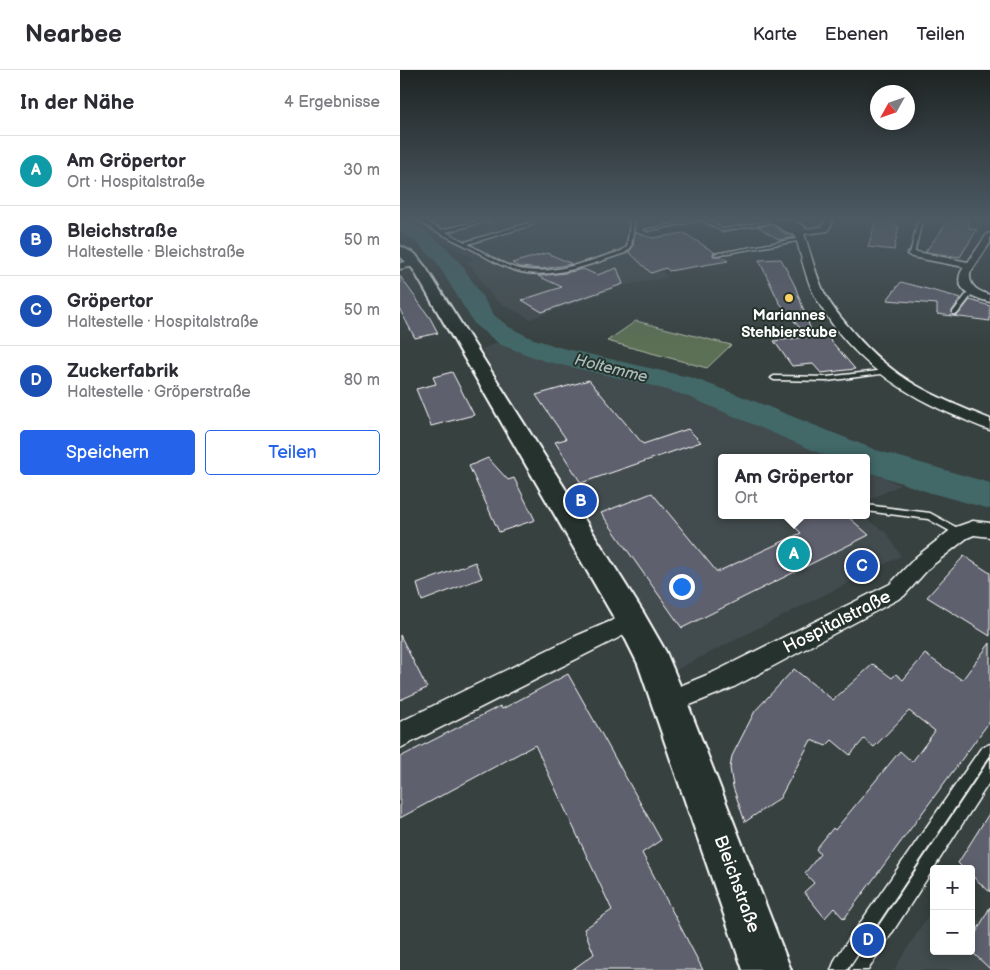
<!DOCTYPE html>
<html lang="de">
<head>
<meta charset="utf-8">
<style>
  :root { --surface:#fff; --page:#f7f7f7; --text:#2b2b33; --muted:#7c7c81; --line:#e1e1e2; --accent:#2563eb }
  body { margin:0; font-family:"Balsamiq Sans",sans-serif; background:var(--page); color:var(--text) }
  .controls { position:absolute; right:15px; bottom:15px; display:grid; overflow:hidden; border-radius:5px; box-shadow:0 2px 12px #0003 }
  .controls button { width:45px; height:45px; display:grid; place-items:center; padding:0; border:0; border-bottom:1px solid var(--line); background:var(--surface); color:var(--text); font:25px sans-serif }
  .compass { position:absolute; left:470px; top:15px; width:45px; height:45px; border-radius:50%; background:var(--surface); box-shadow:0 2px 12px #0003; rotate:230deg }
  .you { position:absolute; left:281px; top:516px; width:18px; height:18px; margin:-12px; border:4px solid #fff; border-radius:50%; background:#1a73e8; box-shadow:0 0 0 8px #1a73e833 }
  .badge { display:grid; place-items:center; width:32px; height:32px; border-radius:50%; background:var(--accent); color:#fff; font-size:16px; font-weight:700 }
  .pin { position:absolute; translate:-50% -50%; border:2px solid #fff; box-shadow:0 1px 5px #0006 }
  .popup { position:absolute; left:318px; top:384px; width:152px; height:65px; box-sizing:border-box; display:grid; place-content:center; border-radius:5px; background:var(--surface); filter:drop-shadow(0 1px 4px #0005); font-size:16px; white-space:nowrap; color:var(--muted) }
  .popup b { font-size:19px; color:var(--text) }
  .popup::after { content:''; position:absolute; left:50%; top:100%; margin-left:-10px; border:10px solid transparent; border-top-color:var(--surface) }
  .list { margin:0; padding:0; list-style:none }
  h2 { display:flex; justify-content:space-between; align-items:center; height:65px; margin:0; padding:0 20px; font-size:21px }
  h2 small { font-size:16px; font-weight:400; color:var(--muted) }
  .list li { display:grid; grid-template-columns:32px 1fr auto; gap:15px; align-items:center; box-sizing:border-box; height:70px; padding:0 20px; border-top:1px solid var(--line) }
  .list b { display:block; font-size:19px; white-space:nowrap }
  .list p { margin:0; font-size:16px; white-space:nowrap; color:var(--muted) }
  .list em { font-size:16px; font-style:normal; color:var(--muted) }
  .actions { display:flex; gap:10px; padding:15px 20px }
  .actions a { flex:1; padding:11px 0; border:1px solid var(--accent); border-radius:5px; text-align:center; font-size:18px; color:var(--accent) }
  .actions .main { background:var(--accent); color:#fff }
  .map { position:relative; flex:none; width:590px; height:900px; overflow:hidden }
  header { display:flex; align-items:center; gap:30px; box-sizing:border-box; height:70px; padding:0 25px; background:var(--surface); border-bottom:1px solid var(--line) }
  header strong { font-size:24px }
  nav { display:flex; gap:28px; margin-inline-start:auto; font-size:18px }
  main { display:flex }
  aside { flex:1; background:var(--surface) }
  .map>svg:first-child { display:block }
</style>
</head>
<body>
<header>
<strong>Nearbee</strong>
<nav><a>Karte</a><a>Ebenen</a><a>Teilen</a></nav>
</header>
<main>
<aside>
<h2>In der Nähe<small>4 Ergebnisse</small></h2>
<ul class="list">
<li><span class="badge" style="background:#0f9aa8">A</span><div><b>Am Gröpertor</b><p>Ort · Hospitalstraße</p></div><em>30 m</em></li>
<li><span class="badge" style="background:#1a4fb4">B</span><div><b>Bleichstraße</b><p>Haltestelle · Bleichstraße</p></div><em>50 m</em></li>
<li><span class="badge" style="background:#1a4fb4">C</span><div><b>Gröpertor</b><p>Haltestelle · Hospitalstraße</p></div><em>50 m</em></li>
<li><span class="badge" style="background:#1a4fb4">D</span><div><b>Zuckerfabrik</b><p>Haltestelle · Gröperstraße</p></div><em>80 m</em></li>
</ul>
<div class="actions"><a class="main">Speichern</a><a>Teilen</a></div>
</aside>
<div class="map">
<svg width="590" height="900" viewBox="0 0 590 900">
  <rect width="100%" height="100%" fill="#374140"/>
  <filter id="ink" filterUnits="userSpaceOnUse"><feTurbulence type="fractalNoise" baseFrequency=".02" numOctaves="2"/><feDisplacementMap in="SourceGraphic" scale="10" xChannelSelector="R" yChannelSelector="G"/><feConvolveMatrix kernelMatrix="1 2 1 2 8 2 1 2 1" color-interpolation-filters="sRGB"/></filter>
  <g filter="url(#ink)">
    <path fill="#434b4e" d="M3 150H260L242 154 238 162 236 176 268 207 222 216 130 249 95 230 67 191 74 189Z
      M100 271 275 318 437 388H322V445H460L487 463 501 486 274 601 81 279Z
      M467 400 500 415 467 431Z
      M534 836V881H571V843L590 861V900H494Z"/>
    <path fill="#5c7054" stroke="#aeb8aa" d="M236 251 331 275 307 298 207 271Z"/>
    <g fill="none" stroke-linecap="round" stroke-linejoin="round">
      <path fill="#436867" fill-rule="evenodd" d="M0 150H7L15 154 44 175 62 195 94 245 109 257 131 268 162 278 293 308 349 329 476 380 590 413V439L531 423 466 401V388H431L284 325 249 315 144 291 101 275 75 255 35 190 16 172 0 162Z"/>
    </g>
    <path fill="#5f616e" stroke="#fff" d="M476 150H496L494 156H499L494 180 468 177Z
      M549 150H568L569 158 577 160 560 187 525 182Z
      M371 154 386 164 393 166 394 167 380 170 358 157Z
      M235 162 252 168 284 163 314 182 313 186H321L328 191 269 201 266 198 251 203 229 182 233 177Z
      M147 183 172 194 142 199 120 197 112 193Z
      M381 189 395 216 413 266 426 265 455 299 421 303 413 294 392 296 374 271 407 267 379 232 359 190Z
      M217 198 223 214 142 242 122 230 162 217 138 206 165 203 183 199 197 205Z
      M0 206 30 248 38 263 15 268 0 240Z
      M501 212 561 228 552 241 553 246 558 245 570 230 590 236V251L537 244V234L487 230Z
      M52 302 74 345 31 356 16 319 36 314 33 307Z
      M189 310 243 374 288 359 301 372 181 413 155 372 166 369 136 325Z
      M88 388 108 410 114 408 135 450 99 462 69 396Z
      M252 423 317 502 401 463 392 454 413 445H446L469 465 282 558 201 443Z
      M564 486 590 503V566L527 527Z
      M75 492 82 508 22 531 17 514Z
      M0 565 27 618 0 630Z
      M590 573V651L444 849 434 838 425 848 404 822 414 813 405 803 420 784 416 779 433 758 435 760 500 681 512 692 535 661 509 641 474 677 464 669 450 685 432 670 426 676 411 670 380 728 345 752 333 717 330 698 332 686 355 641 394 599 433 630 473 594 492 608 496 604 503 610 525 584 562 610Z
      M168 604 261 770 242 783 303 900H172L194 884 184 859 212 840 135 675 0 748V687L100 636 102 639Z
      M590 742V822L571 805V799H564L558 793Z
      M590 837V899L571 881V872Z"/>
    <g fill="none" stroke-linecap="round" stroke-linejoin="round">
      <g stroke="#fff" stroke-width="3">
        <path id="service" d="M17 150H23L42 160 83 150H91L46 162 65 172 129 153 130 150H134L132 155 68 174C82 181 102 195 116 198 151 207 188 191 221 181L227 177 230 154 227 150H231L234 154 231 177 225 183C194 193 160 207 127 203 104 200 84 185 64 175 50 168 32 160 17 150Z
          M292 150H302L247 161 245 160Z
          M302 150H308L323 159 372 151 374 152 322 161Z
          M518 150H522L514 184 512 185 510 184Z
          M401 168 403 170 316 185 314 184Z
          M569 221 574 222 557 244H553V242Z
          M486 300 489 302 488 303 427 311 374 310 371 308 374 306 427 307Z
          M466 435 530 443 563 461 564 463 560 466 557 465 528 449 466 441Z"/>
      </g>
      <g stroke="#fff" stroke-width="3">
        <path id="minor" d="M367 150H392L404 156 405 159 422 157 425 150H433L428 161 404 164C411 184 416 207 426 226 433 239 443 250 453 262 494 310 533 326 590 349V360C577 356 564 349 551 344 493 319 445 283 415 226 405 208 401 184 395 164L387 162Z
          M590 163V173L570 203C569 217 578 221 590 225V232C573 228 549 218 564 197L512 187 507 184 512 181 568 192 587 164Z
          M16 190 20 191V195L0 199V193Z
          M573 451 590 453V467L574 465 567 468 530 497 504 526 332 618 270 643 261 640 258 632 261 624 314 602 490 514 516 487 553 458Z
          M232 542 240 545 243 551 240 557 0 678V652L174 567Z
          M590 674V711L468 900H431L436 888 581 678Z"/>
      </g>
      <g stroke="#fff" stroke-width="4">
        <path id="secondary" d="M0 176 15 184 26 198 243 542 266 582 287 632 391 900H343L238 594 221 560 13 199 0 186Z"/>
      </g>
      <use href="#service" fill="#26332d" fill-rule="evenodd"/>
      <use href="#minor" fill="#26332d" fill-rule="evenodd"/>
      <use href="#secondary" fill="#26332d" fill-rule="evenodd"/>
      <path stroke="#fff" stroke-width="2" d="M448 900 590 687"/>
    </g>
  </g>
  <linearGradient id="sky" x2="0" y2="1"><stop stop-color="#1e2423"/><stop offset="0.54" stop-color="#4d5a64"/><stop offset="1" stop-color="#4d5a64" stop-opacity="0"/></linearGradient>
  <rect width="590" height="276" fill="url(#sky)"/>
  <circle fill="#ffd166" stroke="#26332d" stroke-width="2" cx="389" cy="228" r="5"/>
  <g text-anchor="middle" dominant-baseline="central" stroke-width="4" stroke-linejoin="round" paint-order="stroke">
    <g font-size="15" font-weight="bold" fill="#fff" stroke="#26332d">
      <text x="389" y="245">Mariannes<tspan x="389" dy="17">Stehbierstube</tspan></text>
    </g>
    <g font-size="16" font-style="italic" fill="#abb" stroke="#26332d">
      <text transform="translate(211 299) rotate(14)">Holtemme</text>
    </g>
    <g font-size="18" fill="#fff" stroke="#26332d">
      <text transform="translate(437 552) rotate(-27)">Hospitalstraße</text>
      <text transform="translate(337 814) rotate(70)">Bleichstraße</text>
    </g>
  </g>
</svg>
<div class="controls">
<button>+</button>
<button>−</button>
</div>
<svg class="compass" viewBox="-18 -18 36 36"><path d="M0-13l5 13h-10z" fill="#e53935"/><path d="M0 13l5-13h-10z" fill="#7c7c81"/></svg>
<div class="you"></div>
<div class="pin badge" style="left:394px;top:484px;background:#0f9aa8">A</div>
<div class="popup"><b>Am Gröpertor</b>Ort</div>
<div class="pin badge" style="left:181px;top:431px;background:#1a4fb4">B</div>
<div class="pin badge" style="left:462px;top:496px;background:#1a4fb4">C</div>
<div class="pin badge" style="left:468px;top:870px;background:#1a4fb4">D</div>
</div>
</main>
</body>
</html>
